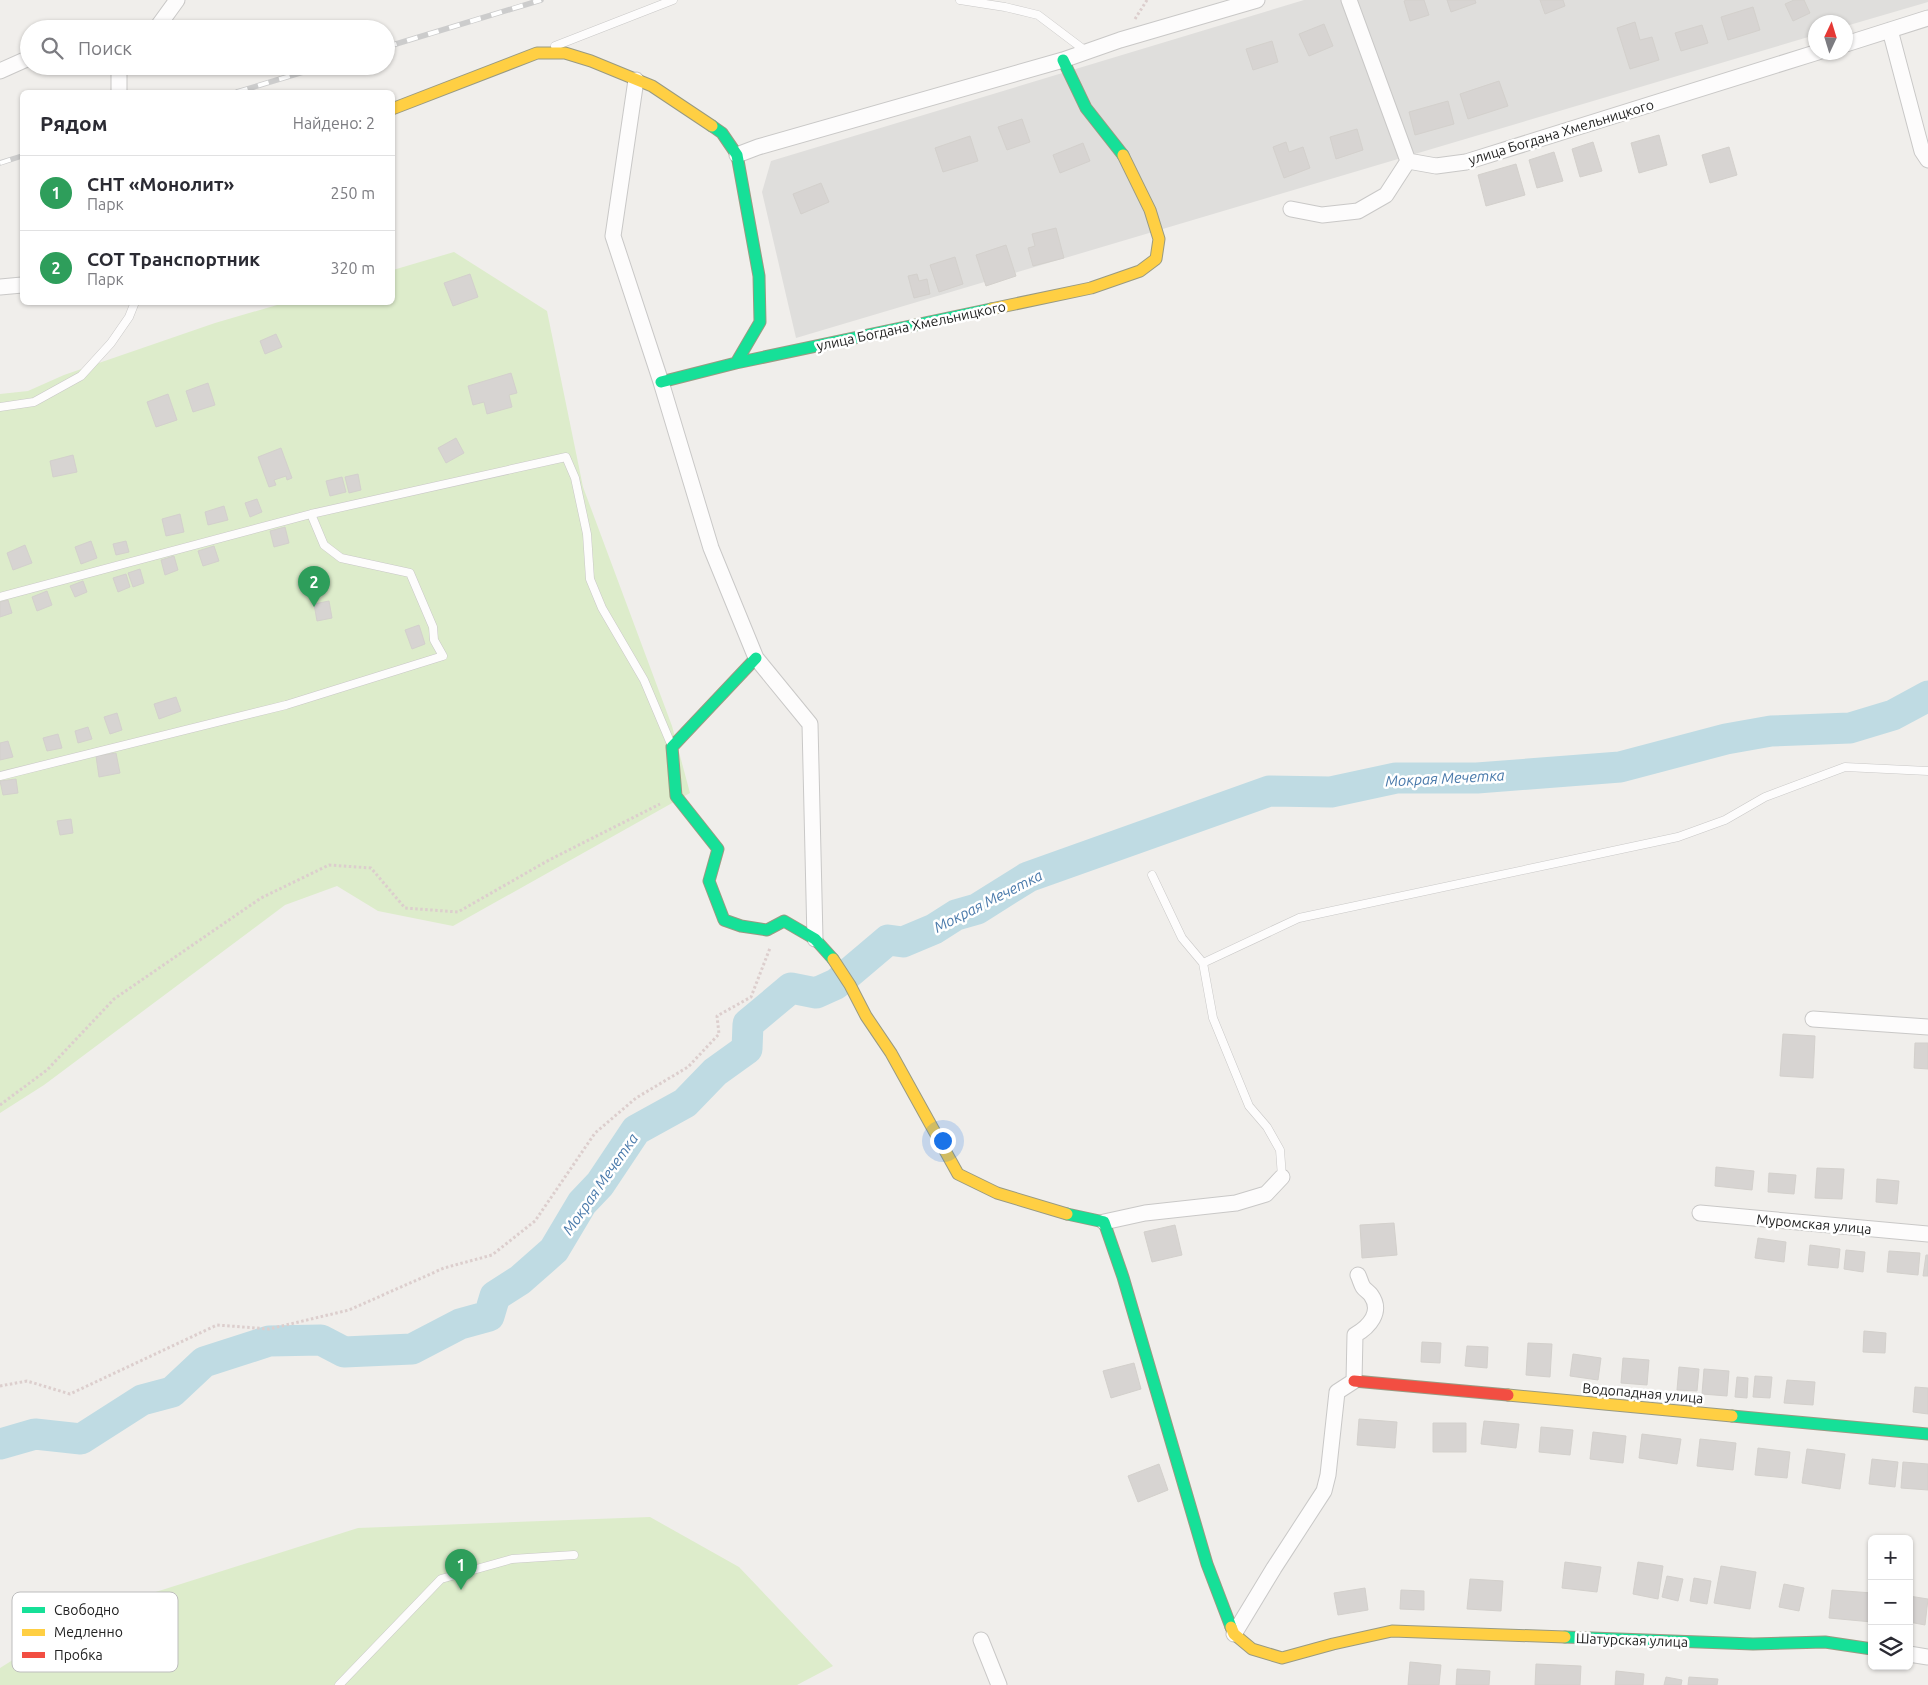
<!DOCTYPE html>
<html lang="ru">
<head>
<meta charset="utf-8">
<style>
  :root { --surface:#fff; --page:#f2f2f3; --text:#2b2b33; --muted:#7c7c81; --line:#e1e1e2; --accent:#0b8043 }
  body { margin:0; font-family:Ubuntu,sans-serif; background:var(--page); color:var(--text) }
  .controls { position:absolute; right:15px; bottom:15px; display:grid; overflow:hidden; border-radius:8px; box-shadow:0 1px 4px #0004 }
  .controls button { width:45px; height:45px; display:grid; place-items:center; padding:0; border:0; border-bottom:1px solid var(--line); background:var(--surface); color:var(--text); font:25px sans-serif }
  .compass { position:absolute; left:1808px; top:15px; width:45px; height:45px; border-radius:50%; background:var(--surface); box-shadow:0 1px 4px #0004; rotate:4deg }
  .you { position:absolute; left:942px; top:1140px; width:18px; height:18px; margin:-12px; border:4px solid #fff; border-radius:50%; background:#1a73e8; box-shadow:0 0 0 8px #1a73e833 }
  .badge { display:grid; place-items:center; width:32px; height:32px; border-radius:50%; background:var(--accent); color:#fff; font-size:16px; font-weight:700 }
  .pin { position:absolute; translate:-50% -41px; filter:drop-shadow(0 1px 2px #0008) }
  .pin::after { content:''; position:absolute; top:26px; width:18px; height:15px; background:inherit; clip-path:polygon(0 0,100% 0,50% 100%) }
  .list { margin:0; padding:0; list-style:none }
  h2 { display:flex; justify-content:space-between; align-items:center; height:65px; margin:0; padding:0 20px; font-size:21px }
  h2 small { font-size:16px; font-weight:400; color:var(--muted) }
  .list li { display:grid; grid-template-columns:32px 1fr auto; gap:15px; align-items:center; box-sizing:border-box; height:75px; padding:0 20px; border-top:1px solid var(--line) }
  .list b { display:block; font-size:19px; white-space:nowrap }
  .list p { margin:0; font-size:16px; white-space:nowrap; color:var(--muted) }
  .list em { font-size:16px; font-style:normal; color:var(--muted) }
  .icon { flex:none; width:28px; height:28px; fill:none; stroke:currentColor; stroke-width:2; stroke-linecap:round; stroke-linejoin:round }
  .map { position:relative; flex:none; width:1928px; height:1685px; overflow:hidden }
  .search { position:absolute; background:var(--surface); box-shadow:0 1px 4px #0004; left:20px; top:20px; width:375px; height:55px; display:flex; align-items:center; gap:12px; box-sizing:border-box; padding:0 18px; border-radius:28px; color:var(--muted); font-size:19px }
  .panel { position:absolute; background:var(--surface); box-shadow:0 1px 4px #0004; left:20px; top:90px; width:375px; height:215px; border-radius:8px }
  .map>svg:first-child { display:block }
</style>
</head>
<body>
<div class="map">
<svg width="1928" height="1685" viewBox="0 0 1928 1685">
  <rect width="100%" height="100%" fill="#f0eeeb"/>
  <path fill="#dfdedc" d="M1304 0H1928V2L1846 26V22H1816L1815 35 796 338 762 192 771 161Z"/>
  <path fill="#ddeccb" d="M454 252 547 311 583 487 672 726 690 793 453 926 378 911 337 886 285 905 44 1085 0 1113V394L28 391 64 375 215 323 284 303 392 302 393 270Z
    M650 1517 739 1567 833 1666 797 1685H0V1668L86 1614 358 1528Z"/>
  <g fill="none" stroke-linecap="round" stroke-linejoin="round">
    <path stroke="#bfdbe3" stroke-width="31" d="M0 1444 35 1434 81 1439 142 1400 172 1392 204 1362 269 1341 321 1340 344 1352 412 1349 460 1324 489 1316 495 1296 520 1280 554 1250 582 1203 600 1184 636 1130 685 1103 715 1072 747 1049 748 1024 791 988 816 993 836 984 888 940 903 942 934 929 956 915 977 909 1028 877 1269 791 1331 792 1396 778H1477L1620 767 1726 739 1771 731 1850 728 1893 715 1928 696"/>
  </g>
  <path fill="#d7d4d2" stroke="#d3d0cc" d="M1406 0H1424L1429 15 1410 21 1404 1Z
    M1447 0H1475L1476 3 1451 12Z
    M1540 0H1563L1565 6 1545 14Z
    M1794 0H1804L1810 13 1793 21 1785 4Z
    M1753 7 1760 30 1728 40 1721 17Z
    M1635 22 1640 40 1652 37 1659 60 1630 69 1617 28Z
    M1324 24 1333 46 1309 56 1299 34Z
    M1702 25 1708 43 1681 51 1675 33Z
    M1272 41 1278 62 1253 70 1246 49Z
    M1499 81 1508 106 1468 119 1460 94Z
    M1448 101 1454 124 1415 135 1409 112Z
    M1022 119 1030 142 1007 150 998 127Z
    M1357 129 1363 150 1336 159 1330 137Z
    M1659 135 1667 165 1639 173 1631 143Z
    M970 136 978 161 943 172 935 148Z
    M1286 142 1289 152 1303 147 1310 168 1284 178 1273 147Z
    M1593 142 1602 171 1580 177 1572 149Z
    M1083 143 1090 161 1060 173 1053 155Z
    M1729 147 1737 175 1710 183 1702 155Z
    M1554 152 1563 181 1537 188 1529 160Z
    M1516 164 1525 195 1486 206 1478 175Z
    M821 183 829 202 801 214 793 194Z
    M1056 228 1064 258 1033 266 1028 248 1035 246 1032 234Z
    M1006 245 1016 276 986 286 976 255Z
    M955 257 963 284 939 292 930 265Z
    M470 274 478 297 453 306 444 283Z
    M917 274 919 281 927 279 930 294 914 298 908 276Z
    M276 334 282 347 265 354 260 341Z
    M511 373 517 393 509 395 512 407 487 414 484 402 473 405 468 386Z
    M208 383 215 405 193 412 186 391Z
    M168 394 177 420 156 427 147 402Z
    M456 438 464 453 446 463 438 448Z
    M281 448 292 478 287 480 286 476 274 480 276 485 269 487 258 457Z
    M73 455 77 472 53 477 50 461Z
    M358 474 361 490 349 493 345 477Z
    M342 477 346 492 330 496 326 481Z
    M257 499 262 512 250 517 245 503Z
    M224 506 228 520 208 525 205 512Z
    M180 514 184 532 166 536 162 519Z
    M285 527 289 543 274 547 270 531Z
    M91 541 97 558 81 564 75 547Z
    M126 541 129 552 116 555 113 544Z
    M25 545 32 563 13 570 7 553Z
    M214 546 219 561 203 566 198 551Z
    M174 556 178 570 165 575 161 560Z
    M140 569 144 583 133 587 128 573Z
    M126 574 130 587 118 592 113 578Z
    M83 581 87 592 75 597 70 586Z
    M47 591 52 605 37 611 32 597Z
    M8 600 12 613 0 617V602Z
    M329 601 332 618 317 621 314 604Z
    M419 625 425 644 412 649 405 630Z
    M176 697 181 711 159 719 154 704Z
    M117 713 122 730 110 734 104 717Z
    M88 727 92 739 78 743 75 731Z
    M58 734 62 748 47 751 43 738Z
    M8 741 13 757 0 760V743Z
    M116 753 120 773 99 777 96 756Z
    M16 779 18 793 3 795 0 781Z
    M71 819 73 833 60 835 57 821Z
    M1783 1034 1815 1036 1813 1078 1780 1076Z
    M1915 1043H1928V1069L1914 1068Z
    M1716 1167 1754 1171 1752 1190 1715 1186Z
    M1817 1168 1844 1169 1842 1199 1815 1198Z
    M1769 1173 1796 1175 1794 1194 1768 1192Z
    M1877 1179 1899 1181 1897 1204 1876 1202Z
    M1394 1223 1397 1255 1362 1258 1360 1225Z
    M1175 1225 1182 1255 1152 1262 1144 1232Z
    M1758 1238 1786 1242 1784 1262 1755 1258Z
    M1810 1245 1840 1249 1838 1268 1808 1265Z
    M1846 1250 1865 1252 1863 1272 1844 1269Z
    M1889 1251 1920 1253 1918 1275 1887 1272Z
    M1926 1255H1928V1276H1923Z
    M1864 1331 1886 1333 1885 1353 1863 1352Z
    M1422 1342 1441 1343 1440 1363 1421 1362Z
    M1528 1343 1552 1344 1550 1377 1526 1375Z
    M1467 1346 1488 1347 1487 1368 1465 1366Z
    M1573 1354 1601 1358 1598 1380 1570 1376Z
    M1623 1358 1649 1360 1647 1385 1621 1383Z
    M1134 1363 1141 1389 1111 1398 1103 1371Z
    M1679 1367 1699 1369 1697 1391 1677 1390Z
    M1704 1369 1729 1371 1727 1396 1702 1394Z
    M1755 1376 1772 1377 1770 1398 1753 1397Z
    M1737 1377 1748 1378 1747 1398 1735 1397Z
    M1787 1380 1815 1382 1813 1405 1784 1403Z
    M1915 1387 1928 1388V1414L1913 1412Z
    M1359 1419 1397 1422 1395 1448 1357 1445Z
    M1484 1421 1519 1424 1516 1448 1481 1444Z
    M1433 1423H1466V1452H1433Z
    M1541 1427 1573 1430 1570 1455 1539 1452Z
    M1593 1432 1626 1436 1623 1463 1590 1459Z
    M1642 1434 1681 1439 1677 1464 1639 1458Z
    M1700 1439 1736 1443 1733 1470 1697 1466Z
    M1758 1448 1790 1452 1787 1478 1755 1475Z
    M1807 1449 1845 1454 1840 1489 1802 1483Z
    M1872 1459 1898 1462 1895 1487 1869 1484Z
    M1903 1462 1928 1464V1490L1901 1488Z
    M1159 1464 1168 1490 1138 1502 1128 1476Z
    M1565 1562 1601 1567 1597 1592 1562 1588Z
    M1638 1562 1663 1566 1658 1599 1633 1594Z
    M1721 1566 1756 1572 1750 1609 1714 1603Z
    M1667 1576 1683 1579 1678 1601 1662 1597Z
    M1694 1578 1711 1581 1707 1604 1690 1601Z
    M1470 1579 1503 1581 1501 1611 1467 1609Z
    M1784 1584 1804 1588 1799 1611 1779 1607Z
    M1365 1588 1368 1610 1338 1615 1334 1593Z
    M1401 1590 1424 1591V1610L1400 1609Z
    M1832 1590 1872 1593V1622L1829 1618Z
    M1909 1596 1928 1599 1925 1625 1909 1622Z
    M1410 1662 1441 1665 1439 1685H1408Z
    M1536 1664 1581 1666 1580 1685H1535Z
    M1457 1669 1490 1671 1489 1685H1456Z
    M1616 1671 1644 1674 1643 1685H1615Z
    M1666 1677 1682 1680 1681 1685H1664Z
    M1689 1677 1718 1679 1717 1685H1688Z"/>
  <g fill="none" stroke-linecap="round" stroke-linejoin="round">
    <g stroke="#c9c8c7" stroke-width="9">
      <path id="lane" d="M960 0 1005 7 1038 15 1087 52
        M555 46 673 0
        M0 407 34 402 81 376 111 343 129 317 135 302
        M0 597 311 514 566 457 575 478 587 534 590 579 602 608 644 680 671 744
        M0 776 286 705 443 656 434 640 433 627 410 573 341 558 324 545 311 514
        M1152 875 1182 938 1203 963 1213 1018 1249 1106 1267 1127 1280 1150 1282 1177
        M1203 963 1299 918 1678 837 1725 820 1765 797 1845 767 1928 771
        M339 1685 441 1579 512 1559 574 1555"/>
    </g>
    <g stroke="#c9c8c7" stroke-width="17">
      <path id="street" d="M1349 0 1408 161
        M156 29 177 0
        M1890 30 1922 151 1928 160
        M1846 44 1928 18
        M116 66 119 72V92
        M0 71 29 58
        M636 80 613 236 661 382 711 548 756 658 810 724 815 939
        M737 155 758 147 1063 60 1120 40 1257 0
        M1291 209 1322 215 1358 211 1386 195 1408 161 1436 166 1466 162 1818 52
        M0 287 22 285
        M1813 1019 1928 1027
        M1700 1213 1928 1234
        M1104 1222 1145 1213 1236 1203 1266 1194 1282 1177
        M1234 1634 1274 1568 1324 1491 1328 1475 1337 1392 1354 1381 1355 1335C1369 1327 1383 1312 1371 1295 1369 1292 1365 1290 1363 1287 1361 1284 1360 1279 1358 1275
        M981 1640 999 1685
        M1909 1654 1928 1657"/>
    </g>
    <g stroke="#999a82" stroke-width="13">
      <path id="fast" d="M1063 60 1086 108 1123 155
        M712 126 722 133 737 155 759 276 760 322 736 363
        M661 382 736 363 991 309
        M756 658 672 747 676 796 718 849 709 881 724 920 741 926 767 930 784 921 815 939 833 959
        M1067 1214 1104 1222 1123 1277 1207 1564 1231 1627
        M1732 1416 1928 1434
        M1565 1637 1753 1644 1825 1642 1872 1649"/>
    </g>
    <g stroke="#999a82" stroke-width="13">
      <path id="slow" d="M392 109 537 53H565L591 61 652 86 712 126
        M991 309 1091 288 1140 271 1156 259 1159 239 1150 210 1123 155
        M833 959 850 985 866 1016 891 1053 958 1174 997 1193 1067 1214
        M1508 1395 1732 1416
        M1231 1627 1234 1634 1252 1649 1282 1658 1333 1644 1392 1631 1565 1637"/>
    </g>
    <g stroke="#999a82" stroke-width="13">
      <path id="jam" d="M1354 1381 1508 1395"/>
    </g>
    <path stroke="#dccecd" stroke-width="3" stroke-dasharray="2.5 2.5" stroke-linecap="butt" d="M1135 19 1147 0
      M0 1105 47 1070 114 999 261 898 329 865 371 868 405 908 458 912 549 860 660 804
      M0 1386 27 1381 70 1394 217 1325 269 1329 349 1310 444 1268 492 1255 535 1221 595 1133 636 1098 688 1067 719 1034 717 1016 751 997 770 948"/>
    <use href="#lane" stroke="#fdfcfc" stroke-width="8"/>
    <use href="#street" stroke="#fdfcfc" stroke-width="15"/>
    <use href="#fast" stroke="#16e098" stroke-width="11"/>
    <use href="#slow" stroke="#ffcf43" stroke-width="11"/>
    <use href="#jam" stroke="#f24e42" stroke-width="11"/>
    <g stroke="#ccc" stroke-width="5.5">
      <path id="rail" d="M386 47 541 0
        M237 92 323 66
        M0 163 22 156"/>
    </g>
    <use href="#rail" stroke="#fff" stroke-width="4" stroke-dasharray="11" stroke-linecap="butt"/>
  </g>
  <g text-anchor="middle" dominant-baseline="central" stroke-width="5" stroke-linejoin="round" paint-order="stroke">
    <g font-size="14" fill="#222" stroke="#fff">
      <text transform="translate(1561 132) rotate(-17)">улица Богдана Хмельницкого</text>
      <text transform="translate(911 326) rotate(-12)">улица Богдана Хмельницкого</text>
      <text transform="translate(1814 1224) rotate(5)">Муромская улица</text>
      <text transform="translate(1643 1393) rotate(5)">Водопадная улица</text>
      <text transform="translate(1632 1640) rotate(2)">Шатурская улица</text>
    </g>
    <g font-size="15" font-style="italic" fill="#4a7aab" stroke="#fff">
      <text transform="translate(1445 778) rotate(-3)">Мокрая Мечетка</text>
      <text transform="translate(988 901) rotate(-27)">Мокрая Мечетка</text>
      <text transform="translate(600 1184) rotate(-55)">Мокрая Мечетка</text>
    </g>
  </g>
  <rect x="12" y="1592" width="166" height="80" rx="8" fill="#fff" stroke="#bdbdbd" stroke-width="1"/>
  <rect x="22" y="1607" width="23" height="6" fill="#16e098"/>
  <rect x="22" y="1629" width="23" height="7" fill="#ffcf43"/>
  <rect x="22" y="1652" width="23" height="6" fill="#f24e42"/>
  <g font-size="14" fill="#222">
    <text x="54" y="1615">Свободно</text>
    <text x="54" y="1637">Медленно</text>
    <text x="54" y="1660">Пробка</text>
  </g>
</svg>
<div class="controls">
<button>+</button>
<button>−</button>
<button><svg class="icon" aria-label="layers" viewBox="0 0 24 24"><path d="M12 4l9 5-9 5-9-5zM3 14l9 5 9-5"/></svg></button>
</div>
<svg class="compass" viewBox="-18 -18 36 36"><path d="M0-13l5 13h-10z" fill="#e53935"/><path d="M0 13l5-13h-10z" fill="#7c7c81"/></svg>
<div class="you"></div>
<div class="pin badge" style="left:461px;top:1590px;background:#2e9e5b">1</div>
<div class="pin badge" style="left:314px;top:607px;background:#2e9e5b">2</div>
<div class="search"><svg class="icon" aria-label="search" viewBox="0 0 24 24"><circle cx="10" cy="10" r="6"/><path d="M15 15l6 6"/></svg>Поиск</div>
<section class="panel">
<h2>Рядом<small>Найдено: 2</small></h2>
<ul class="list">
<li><span class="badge" style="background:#2e9e5b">1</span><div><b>СНТ «Монолит»</b><p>Парк</p></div><em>250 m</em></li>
<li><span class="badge" style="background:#2e9e5b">2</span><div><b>СОТ Транспортник</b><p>Парк</p></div><em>320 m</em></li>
</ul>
</section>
</div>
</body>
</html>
